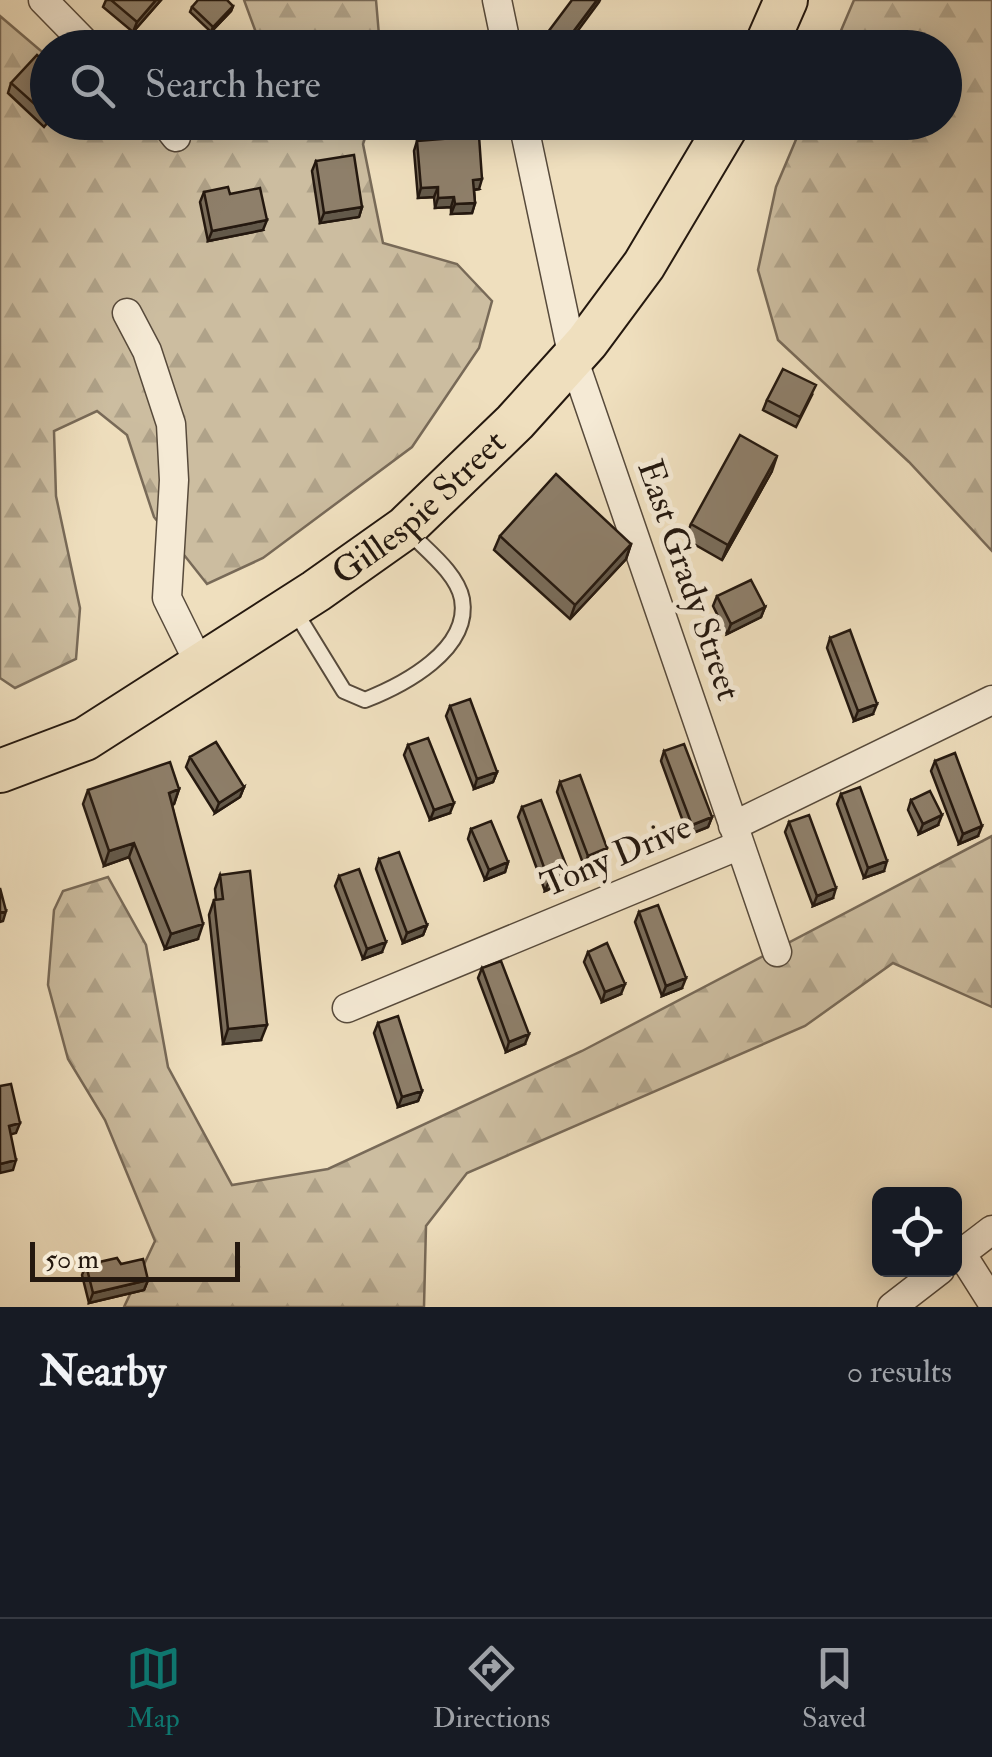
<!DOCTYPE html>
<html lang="en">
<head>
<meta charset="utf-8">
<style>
  :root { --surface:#171b24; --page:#20242c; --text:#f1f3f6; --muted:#9ea1a6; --line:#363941; --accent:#0f766e }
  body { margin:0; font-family:"IM FELL Double Pica",serif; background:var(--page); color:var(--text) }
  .controls { position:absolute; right:30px; bottom:30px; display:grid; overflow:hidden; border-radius:15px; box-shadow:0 5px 25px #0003 }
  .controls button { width:90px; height:90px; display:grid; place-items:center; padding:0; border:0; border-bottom:2px solid var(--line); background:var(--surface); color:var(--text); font:50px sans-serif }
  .scale { position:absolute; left:30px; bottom:25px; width:210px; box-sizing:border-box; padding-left:10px; border:5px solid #24180f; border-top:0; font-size:28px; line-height:35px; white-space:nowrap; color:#24180f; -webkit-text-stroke:8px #f5ead5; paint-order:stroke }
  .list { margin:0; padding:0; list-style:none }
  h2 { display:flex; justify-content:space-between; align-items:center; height:130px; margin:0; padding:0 40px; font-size:42px }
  h2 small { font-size:32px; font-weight:400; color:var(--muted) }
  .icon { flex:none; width:55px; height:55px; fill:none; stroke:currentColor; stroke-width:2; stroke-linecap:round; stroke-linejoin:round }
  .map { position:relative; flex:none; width:992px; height:1307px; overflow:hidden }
  .search { position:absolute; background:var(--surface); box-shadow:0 5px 25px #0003; left:30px; right:30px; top:30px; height:110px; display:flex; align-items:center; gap:25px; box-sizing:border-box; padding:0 35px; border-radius:55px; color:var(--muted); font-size:38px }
  .sheet { height:310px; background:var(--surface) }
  nav { display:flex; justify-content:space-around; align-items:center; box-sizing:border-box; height:140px; border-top:2px solid var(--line); background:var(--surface); font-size:28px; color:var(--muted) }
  nav a { display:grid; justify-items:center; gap:5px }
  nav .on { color:var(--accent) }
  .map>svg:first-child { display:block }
</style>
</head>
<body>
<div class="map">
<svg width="992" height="1307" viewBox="0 0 992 1307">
  <defs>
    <pattern id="forest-firs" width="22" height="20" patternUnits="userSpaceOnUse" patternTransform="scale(2.5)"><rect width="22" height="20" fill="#ccbda0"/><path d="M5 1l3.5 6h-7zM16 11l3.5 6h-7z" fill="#afa289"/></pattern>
  </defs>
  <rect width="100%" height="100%" fill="#efdfbe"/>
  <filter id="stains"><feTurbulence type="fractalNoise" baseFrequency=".002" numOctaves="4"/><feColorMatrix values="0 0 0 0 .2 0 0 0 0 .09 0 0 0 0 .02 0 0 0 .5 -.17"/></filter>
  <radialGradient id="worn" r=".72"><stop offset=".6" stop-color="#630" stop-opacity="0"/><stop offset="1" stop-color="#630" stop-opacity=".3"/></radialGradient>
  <path fill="url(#forest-firs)" stroke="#786a58" stroke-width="2.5" d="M244 0H376L380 47H257L258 38Z
    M854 0H992V551L909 462 778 340 758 270 776 187 803 123 944 122V48L834 47Z
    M0 16 47 56 48 122 124 123 239 138 243 123H370L363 144 383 243 457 264 492 301 479 348 412 447 263 558 207 584 154 517 127 435 97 411 54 431 56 496 80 608 76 659 15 688 0 678Z
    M992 836V1007L893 963 805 1026 467 1173 426 1226 424 1307H124L155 1241 105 1120 68 1059 48 985 54 910 63 891 108 877 146 945 168 1067 232 1185 328 1169 582 1051Z"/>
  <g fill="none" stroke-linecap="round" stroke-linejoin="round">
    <g stroke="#574a3b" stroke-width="18">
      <path id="lane" d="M293 608 344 691 365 700C403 685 471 650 462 599 457 573 426 550 409 532"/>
    </g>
    <g stroke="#574a3b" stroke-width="31">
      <path id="street" d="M43 0 90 48
        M497 0 507 48
        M164 122 176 137
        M523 122 573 358 777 952
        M127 313 147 351 171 424 174 480 167 598 201 667
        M733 826 992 700
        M347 1008 740 845
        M961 1253 992 1302
        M954 1259 992 1230
        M892 1307 940 1270"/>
    </g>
    <g stroke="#24180f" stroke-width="46">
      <g id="primary">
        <path d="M765 48 786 0"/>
        <path id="s1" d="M0 771 85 739 316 591 405 528 515 422 587 342 644 265 729 122"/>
      </g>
    </g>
    <use href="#lane" stroke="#f5ead5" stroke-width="14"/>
    <use href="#street" stroke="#f5ead5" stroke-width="28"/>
    <use href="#primary" stroke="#efdfbe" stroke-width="42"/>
  </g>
  <path fill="#7a6d5b" stroke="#24180f" stroke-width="2.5" d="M106 0H161L133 32 103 7Z
    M233 6 231 11 211 32 190 12 192 7Z
    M48 64V122L44 127 8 93 11 83Z
    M417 141 479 189 474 190 475 203 472 213 451 214V207L435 208 434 197 418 198 414 151Z
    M316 161 362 207 359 217 320 223 312 171Z
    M204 192 230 194 263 230 208 241 200 202Z
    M812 395 796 427 763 410 767 400Z
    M772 471 722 560 685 539 691 524Z
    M500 536 631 544 626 559 570 619 494 550Z
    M717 596 765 607 761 617 727 634 713 606Z
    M830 638 873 714 854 721 827 648Z
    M450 706 497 772 493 782 474 789 446 716Z
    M408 745 450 813 430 820 404 755Z
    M664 751 712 817 708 827 688 835 661 761Z
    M190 757 244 787 240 797 215 813 186 767Z
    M935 761 978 836 959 844 931 771Z
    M560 782 604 858 584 866 557 792Z
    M179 789 174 804 172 805 198 939 165 949 129 857 104 866 83 804 88 790Z
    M841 794 884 871 864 878 837 804Z
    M911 800 938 825 919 834 908 810Z
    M522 807 569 873 565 883 545 891 518 817Z
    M789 822 833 898 813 906 785 832Z
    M471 829 508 862 505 872 485 880 468 839Z
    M379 859 427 925 423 935 403 943 376 869Z
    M220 875 261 1040 223 1044 209 915 214 900H216L215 889Z
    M339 876 382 952 363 959 335 886Z
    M639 912 682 988 662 996 635 922Z
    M588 952 621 994 602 1002 584 962Z
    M482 968 525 1044 506 1052 478 978Z
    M378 1023 422 1091 418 1101 398 1107 374 1033Z
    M121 1264 148 1280 144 1290 89 1303 82 1275 86 1265Z"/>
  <path fill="#63594a" stroke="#24180f" stroke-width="2.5" d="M156 0H161L133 32 137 22Z
    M597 0H600L599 2 565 48H561Z
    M233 6 231 11 211 32 213 27Z
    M482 179 479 189 470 190 473 180Z
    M438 187 434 197 418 198 421 188Z
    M454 197 451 207 435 208 438 198Z
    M475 203 472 213 451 214 455 204Z
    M362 207 359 217 320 223 324 213Z
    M267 220 263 230 208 241 212 231Z
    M777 456 772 471 722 560 728 545Z
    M631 544 626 559 570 619 575 605Z
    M765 607 761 617 727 634 731 624Z
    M877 704 873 714 854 721 858 711Z
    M497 772 493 782 474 789 477 779Z
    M244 787 240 797 215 813 219 803Z
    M179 789 174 804 163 808 169 793Z
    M454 803 450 813 430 820 434 810Z
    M942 815 938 825 919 834 923 824Z
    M712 817 708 827 688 835 692 825Z
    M982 826 978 836 959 844 963 834Z
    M134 843 129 857 104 866 109 851Z
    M607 848 604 858 584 866 588 856Z
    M887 861 884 871 864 878 868 868Z
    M508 862 505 872 485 880 489 870Z
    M569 873 565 883 545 891 549 881Z
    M836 888 833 898 813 906 817 896Z
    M6 911 3 921 0 922V913Z
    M203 924 198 939 165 949 171 934Z
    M427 925 423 935 403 943 407 933Z
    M386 942 382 952 363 959 367 949Z
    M686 978 682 988 662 996 666 986Z
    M625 984 621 994 602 1002 605 992Z
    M267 1025 261 1040 223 1044 228 1029Z
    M529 1034 525 1044 506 1052 509 1042Z
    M422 1091 418 1101 398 1107 402 1097Z
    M20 1123 16 1133 5 1136 9 1126Z
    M16 1160 13 1170 0 1173V1164Z
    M148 1280 144 1290 89 1303 93 1293Z"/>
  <path fill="#8e7f6a" stroke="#24180f" stroke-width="2.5" d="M111 0H156L137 22Z
    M198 0H227L233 6 213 27 192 7Z
    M572 0H597L561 48H536Z
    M218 35 231 48H204Z
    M188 41 195 48H182Z
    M37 55 48 64V116L11 83Z
    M479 136 482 179 473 180 475 203 455 204 454 197 438 198V187L421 188 417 141Z
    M354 155 362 207 324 213 316 161Z
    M228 187 230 194 260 188 267 220 212 231 204 192Z
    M783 369 816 385 800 417 767 400Z
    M740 435 777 456 728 545 691 524Z
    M556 474 631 544 575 605 500 536Z
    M751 580 765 607 731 624 717 596Z
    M850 630 877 704 858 711 830 638Z
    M470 699 497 772 477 779 450 706Z
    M428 738 454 803 434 810 408 745Z
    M216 742 244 787 219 803 190 757Z
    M684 744 712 817 692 825 664 751Z
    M955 753 982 826 963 834 935 761Z
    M170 762 179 789 169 793 203 924 171 934 134 843 109 851 88 790Z
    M580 775 607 848 588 856 560 782Z
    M860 787 887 861 868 868 841 794Z
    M930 791 942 815 923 824 911 800Z
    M541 800 569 873 549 881 522 807Z
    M809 815 836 888 817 896 789 822Z
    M491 821 508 862 489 870 471 829Z
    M399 852 427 925 407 933 379 859Z
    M359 869 386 942 367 949 339 876Z
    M250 871 267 1025 228 1029 214 900 223 899 220 875Z
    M0 888 6 911 0 913Z
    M658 905 686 978 666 986 639 912Z
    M607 943 625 984 605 992 588 952Z
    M501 961 529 1034 509 1042 482 968Z
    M398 1016 422 1091 402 1097 378 1023Z
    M11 1084 20 1123 9 1126 16 1160 0 1164V1086Z
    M117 1258 121 1264 143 1259 148 1280 93 1293 86 1265Z"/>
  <g text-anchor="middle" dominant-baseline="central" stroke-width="10" stroke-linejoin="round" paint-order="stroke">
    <g font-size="35" fill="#24180f" stroke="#f5ead5">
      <text stroke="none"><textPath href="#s1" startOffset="498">Gillespie Street</textPath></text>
      <text transform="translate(689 580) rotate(71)">East Grady Street</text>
      <text transform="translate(616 856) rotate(-23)">Tony Drive</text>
    </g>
  </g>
  <rect width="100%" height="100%" filter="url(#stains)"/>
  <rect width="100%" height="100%" fill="url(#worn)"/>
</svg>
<div class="controls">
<button><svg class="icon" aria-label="locate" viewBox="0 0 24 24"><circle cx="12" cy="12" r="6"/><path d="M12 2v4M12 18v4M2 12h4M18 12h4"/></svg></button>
</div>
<div class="scale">50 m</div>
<div class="search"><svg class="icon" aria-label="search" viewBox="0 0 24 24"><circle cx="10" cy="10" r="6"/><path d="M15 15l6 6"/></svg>Search here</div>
</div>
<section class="sheet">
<h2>Nearby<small>0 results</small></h2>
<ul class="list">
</ul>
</section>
<nav>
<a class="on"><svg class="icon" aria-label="map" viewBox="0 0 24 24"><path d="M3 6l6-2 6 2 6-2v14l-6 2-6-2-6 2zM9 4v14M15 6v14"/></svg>Map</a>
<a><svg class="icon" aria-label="directions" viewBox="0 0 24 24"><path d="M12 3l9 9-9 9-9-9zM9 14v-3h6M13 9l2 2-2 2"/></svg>Directions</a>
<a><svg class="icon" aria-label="saved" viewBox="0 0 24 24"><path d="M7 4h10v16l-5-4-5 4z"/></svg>Saved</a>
</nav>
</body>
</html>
